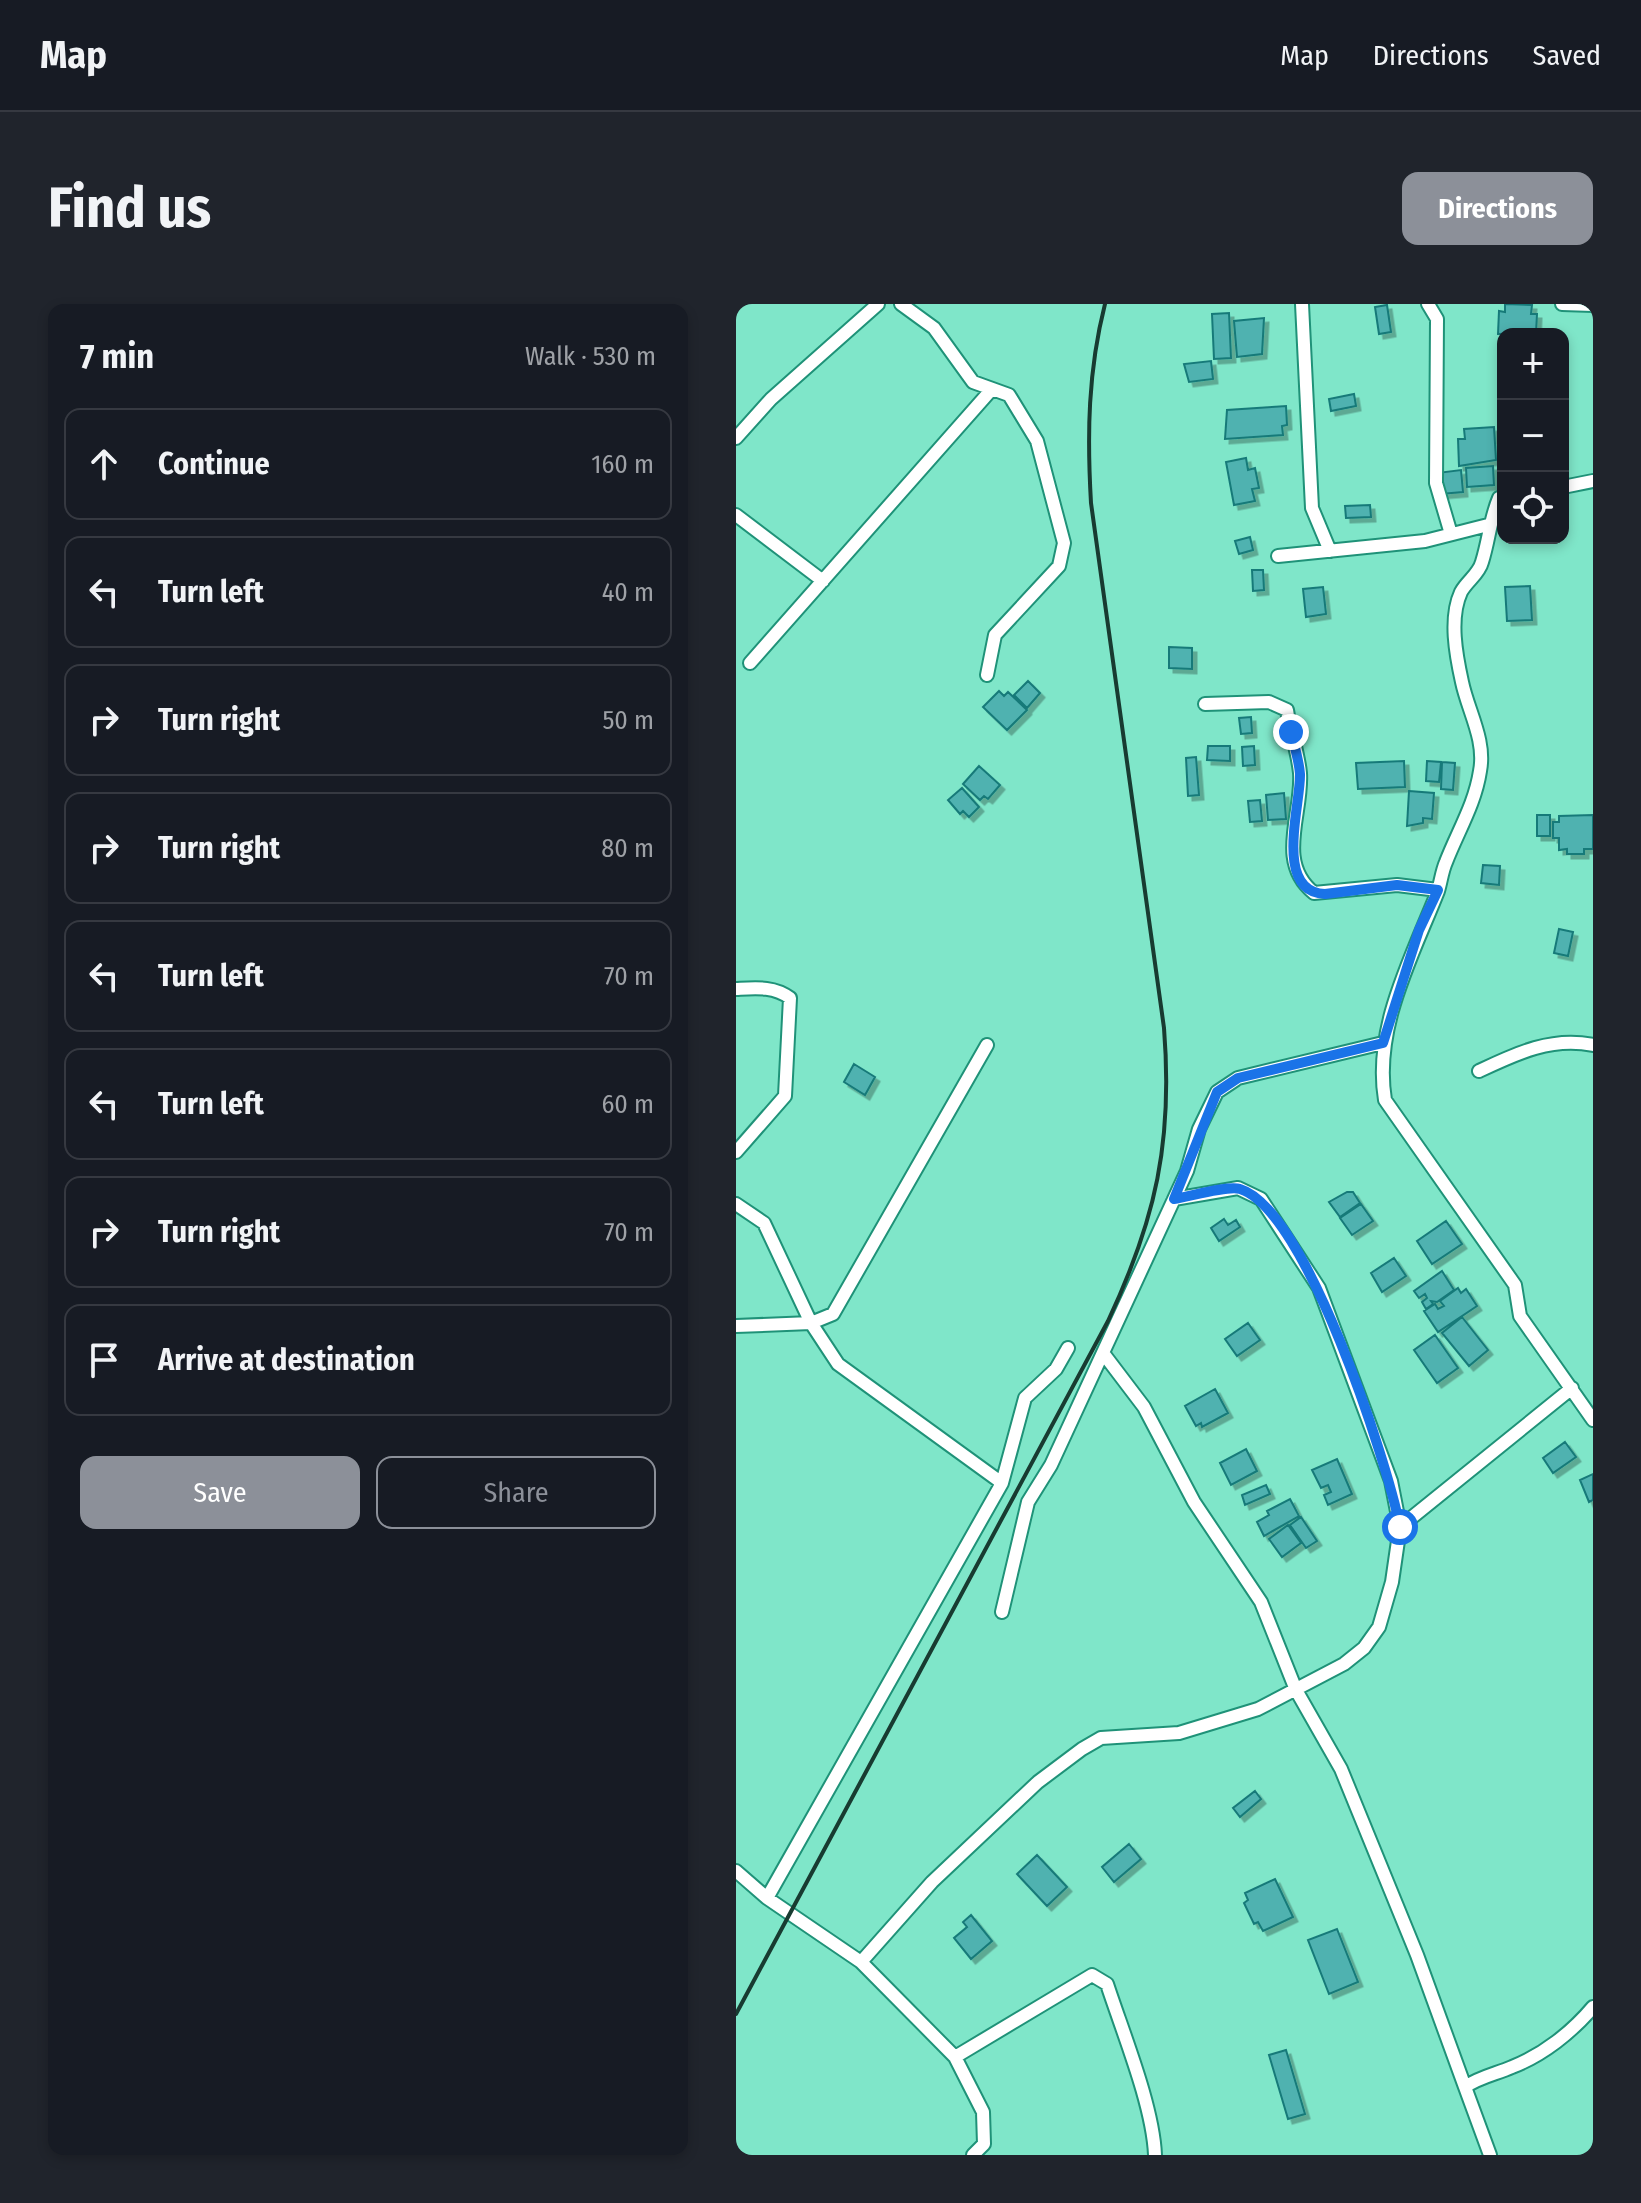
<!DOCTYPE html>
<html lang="en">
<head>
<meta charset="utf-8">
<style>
  :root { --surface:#171b24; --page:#20242c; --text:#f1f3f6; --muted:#9ea1a6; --line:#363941; --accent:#8c9099 }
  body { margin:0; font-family:"Fira Sans Condensed",sans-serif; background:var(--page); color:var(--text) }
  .controls { position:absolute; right:24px; top:24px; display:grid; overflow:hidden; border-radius:16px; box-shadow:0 4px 12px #0003 }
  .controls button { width:72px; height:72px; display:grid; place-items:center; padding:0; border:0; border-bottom:2px solid var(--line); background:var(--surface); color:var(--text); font:40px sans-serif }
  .stop { position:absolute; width:24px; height:24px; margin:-18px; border:6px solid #1a73e8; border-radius:50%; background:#fff }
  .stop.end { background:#1a73e8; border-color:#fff; box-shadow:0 2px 8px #0008 }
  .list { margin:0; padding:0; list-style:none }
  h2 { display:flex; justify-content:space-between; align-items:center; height:104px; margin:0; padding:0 32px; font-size:34px }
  h2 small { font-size:26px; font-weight:400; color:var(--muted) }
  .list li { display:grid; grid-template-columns:52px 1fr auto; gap:24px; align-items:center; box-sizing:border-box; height:112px; margin:0 16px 16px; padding:0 16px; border:2px solid var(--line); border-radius:16px }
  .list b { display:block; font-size:30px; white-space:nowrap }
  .list em { font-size:26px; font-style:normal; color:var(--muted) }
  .actions { display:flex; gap:16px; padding:24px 32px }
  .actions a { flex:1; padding:18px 0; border:2px solid var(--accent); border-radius:16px; text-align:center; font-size:28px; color:var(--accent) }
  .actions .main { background:var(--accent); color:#fff }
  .icon { flex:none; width:44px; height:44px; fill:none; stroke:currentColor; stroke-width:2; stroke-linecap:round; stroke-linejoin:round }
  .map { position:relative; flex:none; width:857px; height:1851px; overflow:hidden; border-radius:16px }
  header { display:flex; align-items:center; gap:48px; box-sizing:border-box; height:112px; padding:0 40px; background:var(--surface); border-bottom:2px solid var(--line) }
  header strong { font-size:38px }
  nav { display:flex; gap:44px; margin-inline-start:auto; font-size:28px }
  .intro { display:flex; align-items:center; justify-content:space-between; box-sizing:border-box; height:192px; padding:0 48px }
  h1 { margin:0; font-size:56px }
  .button { padding:20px 36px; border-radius:16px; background:var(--accent); color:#fff; font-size:28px; font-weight:700 }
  main { display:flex; gap:48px; padding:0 48px }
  aside { flex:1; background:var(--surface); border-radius:16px; box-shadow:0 4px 12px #0003 }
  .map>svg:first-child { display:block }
</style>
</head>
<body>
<header>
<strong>Map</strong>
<nav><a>Map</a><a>Directions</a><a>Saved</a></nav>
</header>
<div class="intro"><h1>Find us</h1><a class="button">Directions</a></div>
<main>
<aside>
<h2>7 min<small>Walk · 530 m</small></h2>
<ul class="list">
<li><svg class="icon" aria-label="ahead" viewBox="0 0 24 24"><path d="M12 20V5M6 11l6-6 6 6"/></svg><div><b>Continue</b></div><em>160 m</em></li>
<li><svg class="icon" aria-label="left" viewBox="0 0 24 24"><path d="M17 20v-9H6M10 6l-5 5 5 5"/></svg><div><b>Turn left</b></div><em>40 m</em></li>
<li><svg class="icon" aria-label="right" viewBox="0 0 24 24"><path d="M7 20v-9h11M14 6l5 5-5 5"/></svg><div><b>Turn right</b></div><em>50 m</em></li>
<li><svg class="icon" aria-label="right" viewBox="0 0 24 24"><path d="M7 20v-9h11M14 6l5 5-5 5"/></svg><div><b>Turn right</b></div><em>80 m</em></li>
<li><svg class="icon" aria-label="left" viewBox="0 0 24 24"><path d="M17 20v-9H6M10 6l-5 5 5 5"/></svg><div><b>Turn left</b></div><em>70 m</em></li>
<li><svg class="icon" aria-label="left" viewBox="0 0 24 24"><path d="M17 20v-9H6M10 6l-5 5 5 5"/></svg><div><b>Turn left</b></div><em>60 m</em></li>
<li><svg class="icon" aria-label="right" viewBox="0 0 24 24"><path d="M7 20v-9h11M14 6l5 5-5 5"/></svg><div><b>Turn right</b></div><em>70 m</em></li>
<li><svg class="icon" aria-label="arrive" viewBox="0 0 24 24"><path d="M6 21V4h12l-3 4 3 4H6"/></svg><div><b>Arrive at destination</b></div></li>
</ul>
<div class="actions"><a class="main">Save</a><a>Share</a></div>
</aside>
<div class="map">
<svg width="857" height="1851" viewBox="0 0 857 1851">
  <defs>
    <filter id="shadow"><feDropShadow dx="4.5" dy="4.5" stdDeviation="0" flood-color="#0004"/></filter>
  </defs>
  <rect width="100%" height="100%" fill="#7fe6c9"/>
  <path fill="#50b2b0" stroke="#177a79" stroke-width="2" filter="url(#shadow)" d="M769 0 796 1 795 10H801L800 29 762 30 763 7 769 8Z
    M651 1 655 28 643 30 639 3Z
    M493 9 495 54 478 55 476 10Z
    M528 14 526 50 501 53 498 17Z
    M475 57 477 75 453 78 448 60Z
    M618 90 620 102 595 107 593 95Z
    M550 102 551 121 546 122 547 131 489 135 491 106Z
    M758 123 760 156 723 162 722 135H729L728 125Z
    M510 154 512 166 519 164 523 184 516 185 519 197 498 201 490 158Z
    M757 162 758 181 731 183 730 164Z
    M725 166 727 188 704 190 701 169Z
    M634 201 635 213 610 214 609 202Z
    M514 233 517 246 503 250 499 237Z
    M516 266H527L528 286 517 287Z
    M794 282 796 316 771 317 769 283Z
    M587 283 590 310 570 313 567 285Z
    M433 343 456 344V365L433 364Z
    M292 377 304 389 291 404 278 391Z
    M263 387 268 392 272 388 291 406 271 426 247 403Z
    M515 413 516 429 505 430 503 414Z
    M472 442H494V457L471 456Z
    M518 442 519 461 507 462 506 443Z
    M460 453 463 491 452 492 450 454Z
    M668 457 669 483 622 485 620 459Z
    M691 457 705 458 703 478 690 477Z
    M706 458 719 459 717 486 705 485Z
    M243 462 264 481 252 495 248 492 244 496 227 480Z
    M226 484 243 503 233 513 227 507 224 510 212 496Z
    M673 487 698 489 696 515 687 514V519L671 522Z
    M548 489 550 515 532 516 530 491Z
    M524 496 526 517 514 518 512 497Z
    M801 511H814V532H801Z
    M857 511V545H848V550H831V545L823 546V534H817V518H823V512Z
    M747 561 764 562 763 581 745 579Z
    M823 625 837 628 832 652 818 649Z
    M118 760 139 773 129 791 108 778Z
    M611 888H617L624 899 604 913 593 898Z
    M625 900 637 917 616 931 604 914Z
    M488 915 492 921 500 916 504 923 483 937 475 924Z
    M710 917 726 940 696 960 681 937Z
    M658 954 670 972 646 988 635 969Z
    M706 967 718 986 701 998 695 997 697 1000 690 1005 686 998 691 994 689 990 683 994 678 987Z
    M722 984 725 989 730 985 741 1002 702 1028 688 1007 699 1000 702 1005 708 1002 704 997Z
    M726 1013 752 1046 733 1062 706 1029Z
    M512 1019 524 1036 501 1052 489 1035Z
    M699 1031 722 1064 701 1079 678 1046Z
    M479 1085 492 1109 466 1123 465 1119 460 1122 449 1102Z
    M829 1138 840 1153 817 1169 807 1154Z
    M510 1145 521 1167 495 1181 484 1159Z
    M601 1155 616 1190 592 1201 588 1191 595 1188 592 1181 585 1184 576 1166Z
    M857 1170V1196L853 1198 844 1176Z
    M530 1181 534 1190 509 1201 506 1191Z
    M554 1195 563 1212 528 1232 521 1218 533 1211 531 1207Z
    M565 1213 581 1237 570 1244 554 1221Z
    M552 1221 565 1239 546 1253 533 1235Z
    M519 1487 525 1495 504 1513 497 1504Z
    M393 1540 405 1555 378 1578 366 1563Z
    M301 1551 331 1583 311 1602 281 1570Z
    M539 1575 557 1613 527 1627 522 1618 518 1620 508 1599 512 1596 509 1589Z
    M235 1611 256 1637 235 1655 218 1634 231 1623 227 1618Z
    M601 1625 622 1678 593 1690 572 1636Z
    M550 1746 569 1810 552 1815 533 1751Z"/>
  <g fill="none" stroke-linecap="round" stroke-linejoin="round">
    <g stroke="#1f9278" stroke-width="16">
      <path id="street" d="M165 0 198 24 237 78 273 91 301 137 328 239 323 262 259 331 251 371
        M566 0 576 204 594 247
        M692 0 701 15 700 179 715 230
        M826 0 857 1
        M0 134 35 95 142 0
        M827 183 857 177
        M767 194H763C754 215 753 236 746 258 743 270 731 277 725 288 713 314 720 351 726 378 732 407 750 436 744 467 739 500 722 527 710 558 706 567 705 577 702 587 676 653 637 724 649 796L779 981 784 1012 857 1116
        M0 211 87 277
        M542 252 689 237 752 221
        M14 359 256 85
        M469 400 533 398 551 406C554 427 562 448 564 469 567 509 539 558 578 589L661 581 702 586
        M0 685C20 684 38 682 54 694L49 792 0 848
        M743 767C779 750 816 732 857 741
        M0 900 28 919 75 1019 102 1060 266 1179
        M0 1022 75 1019 97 1010 251 741
        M367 1049 408 1103 458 1198 525 1298 560 1386 605 1465 681 1651 729 1783
        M664 1223 836 1084
        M266 1308 292 1198 315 1161 451 867 463 825 481 788 502 774 647 739
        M0 1567 31 1594 125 1658 219 1753 356 1671 371 1680C387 1729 417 1802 419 1851
        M31 1594 266 1179 289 1094 320 1065 332 1044
        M125 1658 196 1578 302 1478 346 1445 365 1434 443 1429 522 1405 608 1360 628 1344 643 1323 656 1278 664 1223 655 1177 583 984 525 895 502 884 438 895
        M219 1753 247 1808 248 1840 237 1851
        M754 1851 729 1783C743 1773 760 1770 776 1763 807 1751 836 1728 857 1703"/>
    </g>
    <use href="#street" stroke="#fff" stroke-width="12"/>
    <path stroke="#183b31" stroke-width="4" d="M0 1710 372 1017C420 915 437 837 428 724L355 199C351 130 352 67 369 0"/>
  </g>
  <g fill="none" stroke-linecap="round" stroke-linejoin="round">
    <path stroke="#1a73e8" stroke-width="10" d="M555 428C558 441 563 456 564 470 565 500 537 588 589 590L661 581 702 586 683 626 647 739 502 774 481 788 438 895C453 893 492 881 504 885 570 905 651 1157 664 1223"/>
  </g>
</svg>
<div class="controls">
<button>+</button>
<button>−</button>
<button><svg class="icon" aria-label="locate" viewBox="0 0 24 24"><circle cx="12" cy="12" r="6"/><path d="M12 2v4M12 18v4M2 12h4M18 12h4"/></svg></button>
</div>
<div class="stop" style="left:664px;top:1223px"></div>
<div class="stop end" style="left:555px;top:428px"></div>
</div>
</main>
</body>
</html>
